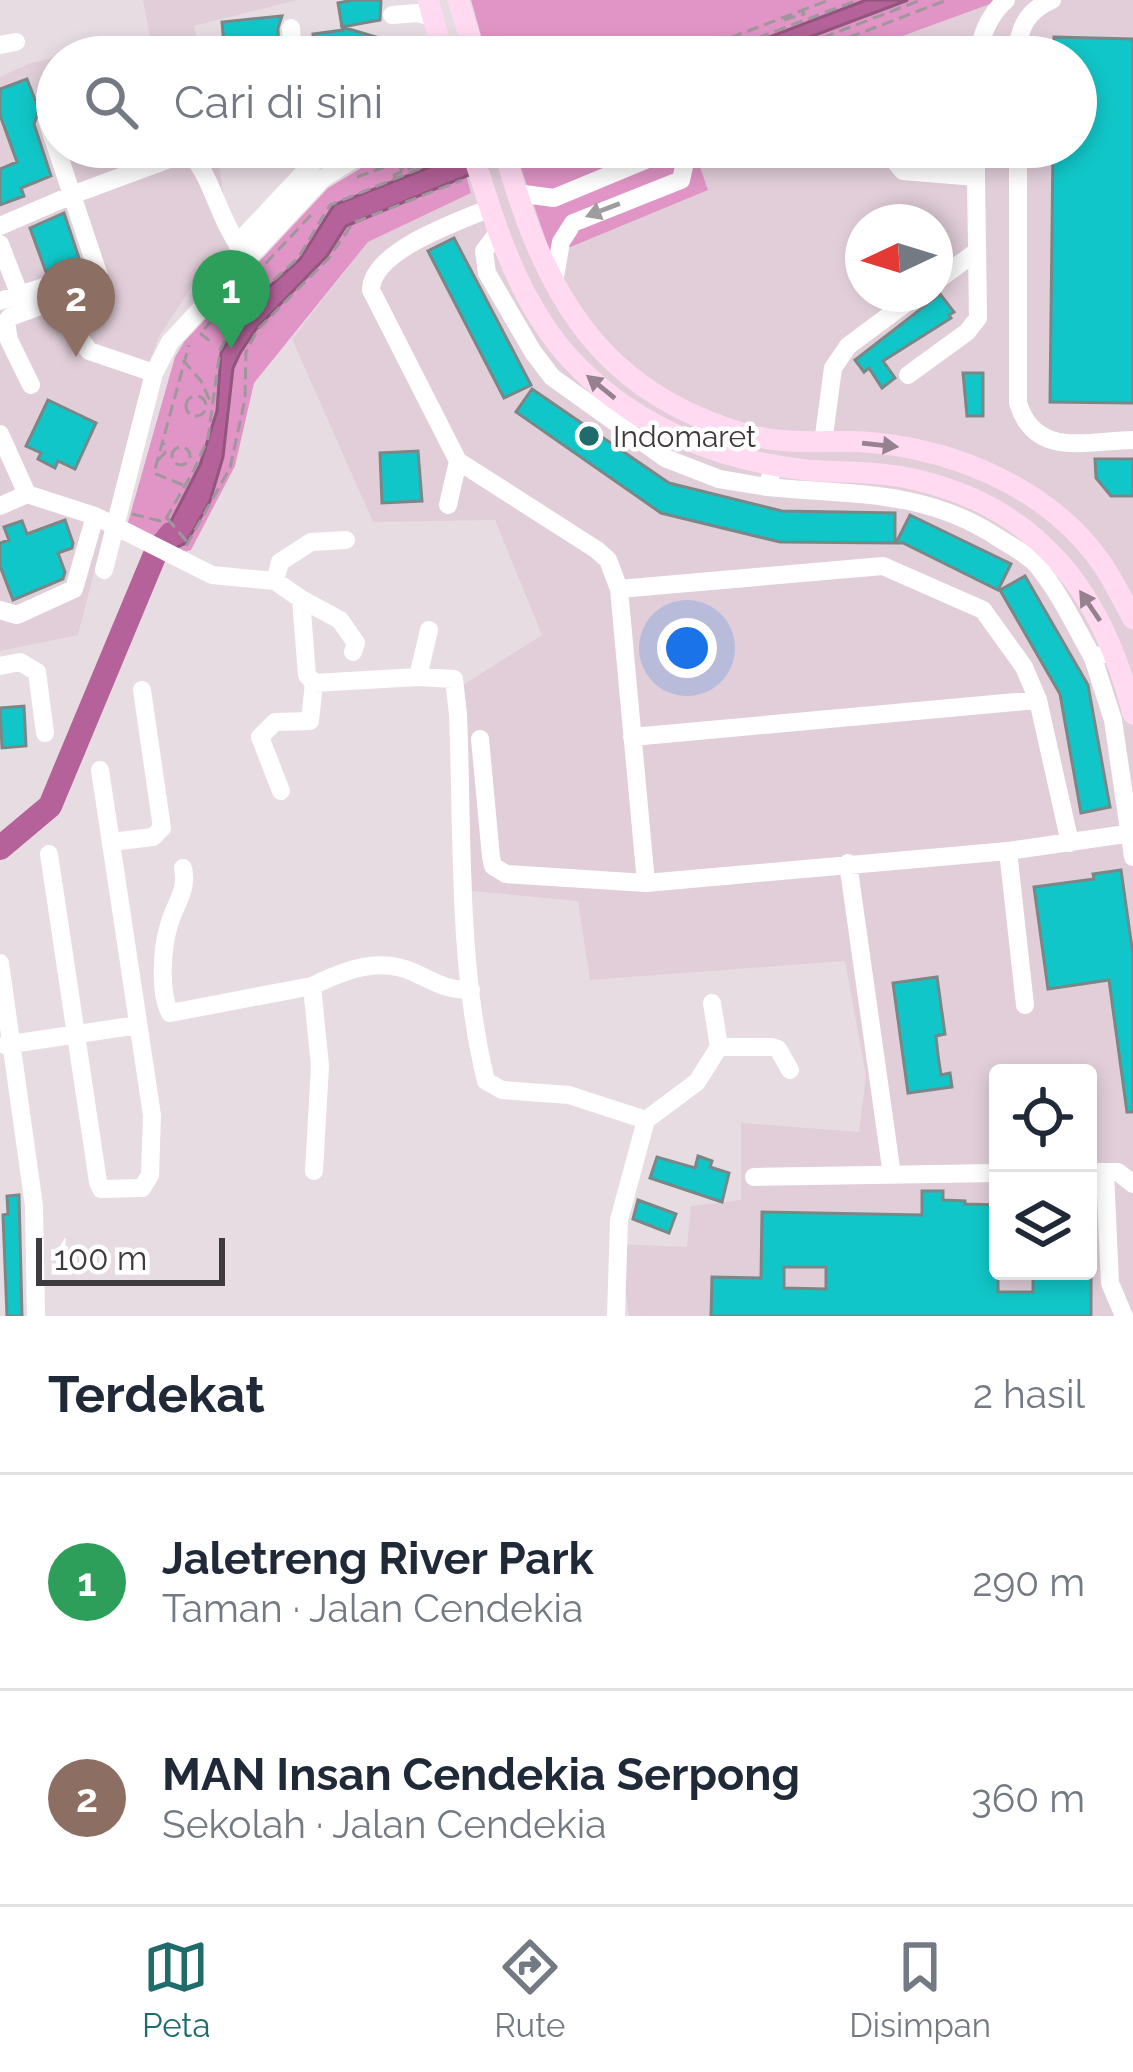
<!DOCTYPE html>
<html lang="id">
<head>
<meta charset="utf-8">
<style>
  :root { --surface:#fff; --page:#f6f6f7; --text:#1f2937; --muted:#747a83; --line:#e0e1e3; --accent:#206c6d }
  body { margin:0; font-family:Raleway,sans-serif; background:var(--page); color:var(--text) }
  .controls { position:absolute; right:36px; bottom:36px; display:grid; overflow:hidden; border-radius:12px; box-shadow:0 6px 18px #0003 }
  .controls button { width:108px; height:108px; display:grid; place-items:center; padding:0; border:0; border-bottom:3px solid var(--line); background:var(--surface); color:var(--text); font:60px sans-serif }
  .compass { position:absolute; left:845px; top:204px; width:108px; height:108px; border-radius:50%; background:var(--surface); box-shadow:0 6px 18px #0003; rotate:266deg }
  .scale { position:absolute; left:36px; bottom:30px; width:189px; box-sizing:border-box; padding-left:12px; border:6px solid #3e3a3d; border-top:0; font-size:33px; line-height:42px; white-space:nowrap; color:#3e3a3d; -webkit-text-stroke:9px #fff; paint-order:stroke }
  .you { position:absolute; left:687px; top:648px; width:42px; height:42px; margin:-30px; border:9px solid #fff; border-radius:50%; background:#1a73e8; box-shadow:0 0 0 18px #1a73e833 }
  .badge { display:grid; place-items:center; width:78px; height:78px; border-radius:50%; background:var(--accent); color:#fff; font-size:39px; font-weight:700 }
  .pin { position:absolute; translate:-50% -99px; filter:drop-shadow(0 3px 6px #0008) }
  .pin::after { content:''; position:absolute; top:63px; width:42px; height:36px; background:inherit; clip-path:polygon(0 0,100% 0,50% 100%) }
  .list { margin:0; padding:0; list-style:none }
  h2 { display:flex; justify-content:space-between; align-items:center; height:156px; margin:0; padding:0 48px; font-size:51px }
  h2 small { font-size:39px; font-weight:400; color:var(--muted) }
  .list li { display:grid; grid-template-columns:78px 1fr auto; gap:36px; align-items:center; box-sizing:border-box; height:216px; padding:0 48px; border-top:3px solid var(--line) }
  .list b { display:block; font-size:45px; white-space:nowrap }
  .list p { margin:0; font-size:39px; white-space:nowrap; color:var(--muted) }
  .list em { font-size:39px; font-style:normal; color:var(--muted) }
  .icon { flex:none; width:66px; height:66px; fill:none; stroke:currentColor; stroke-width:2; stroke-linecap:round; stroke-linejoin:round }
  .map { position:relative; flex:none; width:1133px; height:1316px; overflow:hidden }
  .search { position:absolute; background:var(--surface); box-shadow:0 6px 18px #0003; left:36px; right:36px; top:36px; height:132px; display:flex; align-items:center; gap:30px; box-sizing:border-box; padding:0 42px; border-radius:66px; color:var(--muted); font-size:45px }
  .sheet { height:588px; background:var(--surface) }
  nav { display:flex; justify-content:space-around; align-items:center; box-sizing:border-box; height:168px; border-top:3px solid var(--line); background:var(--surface); font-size:33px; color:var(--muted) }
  nav a { display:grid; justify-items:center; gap:6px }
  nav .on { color:var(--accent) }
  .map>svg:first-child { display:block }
</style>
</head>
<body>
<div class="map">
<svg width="1133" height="1316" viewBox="0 0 1133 1316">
  <rect width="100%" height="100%" fill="#e8dce3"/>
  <path fill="#e1ced9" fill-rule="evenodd" d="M143 0H297L194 26 201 57H57V147H216L232 249 204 267 159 337 144 378 78 635 0 651V77L30 63 150 37Z
    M1001 0H1133V1316H629L618 1244 687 1247 691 1206 741 1200V1123L859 1132 866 1076 845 961 590 980 578 901 472 891 463 685 542 635 495 520 373 522 292 339 368 242 471 193 458 147H514L708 190 693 147H1076V57H845ZM863 222H935V294H863ZM998 1073H1088V1271H998Z"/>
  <path fill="#e095c6" d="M471 0H1001L845 57H487Z
    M396 147H458L471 193 368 242 254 383 235 466 191 550 177 554 127 526 175 357 184 342 328 188Z
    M514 147H693L708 190 551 255Z"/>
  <path fill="#b46299" stroke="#91567d" stroke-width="3" d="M866 0H908L757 57H717Z
    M480 147H536L346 226 327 256 256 329 240 353 233 368 223 457 210 501 186 543 161 554 151 547 167 529 200 465 217 411 221 353 248 306 300 259 334 205Z"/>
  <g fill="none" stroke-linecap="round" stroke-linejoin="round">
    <path stroke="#b46299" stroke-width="24" d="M0 848 50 806 156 552 171 534"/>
  </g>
  <path fill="#11c6c8" stroke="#798787" stroke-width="3" fill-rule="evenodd" d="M353 0H381L380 20 342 27 338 3Z
    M282 16 278 28 279 56 225 57 222 22Z
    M342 27 379 38 368 57H316L313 34 343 30Z
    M1054 37 1133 39V403L1050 402 1053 147H1076V57H1054Z
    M27 79 39 110 34 124 51 176 21 188 24 196 0 205V169L17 162 0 115V89Z
    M232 147H296V150L235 166Z
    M64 213 80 261 46 272 30 228Z
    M454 238 531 385 504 398 428 251Z
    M940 294 954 312 949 315 951 318 883 361 895 378 882 388 869 368 864 372 855 360Z
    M963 373H983V416H967Z
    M532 389 669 483 782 511 895 513V543L780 542 661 513 516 412Z
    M48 400 96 423 75 469 58 461 55 468 38 459 41 453 26 446Z
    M418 451 422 501 382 503 380 453Z
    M1095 459H1133V496H1111L1096 478Z
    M910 515 1011 564 998 590 903 543H896Z
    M65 520 73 543 72 548 58 553 65 572 63 579 13 600 0 566V543L9 540 4 527 22 521 27 534Z
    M1025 576 1088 685 1110 807 1081 813 1060 694 1000 590Z
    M24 706 26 746 2 748 0 708Z
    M1121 870 1133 955V1112H1127L1109 980 1048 989 1034 887 1094 879 1093 874Z
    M937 977 945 1034 936 1036 938 1055 941 1075 950 1073 952 1087 908 1093 893 983Z
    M698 1156 712 1161 710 1167 729 1173 722 1202 650 1178 657 1157 695 1168Z
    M922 1191H943V1200L965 1201V1204L998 1205V1292H1033V1271H1091V1316H711L712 1277 761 1278 762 1212 922 1215ZM784 1267H826V1289L784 1288Z
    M19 1195 22 1316H7L3 1215 8 1214 7 1196Z
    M638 1200 676 1214 669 1233 633 1219Z"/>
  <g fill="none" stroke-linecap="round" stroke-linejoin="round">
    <path stroke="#a0979d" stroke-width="3" stroke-dasharray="12 6" stroke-linecap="butt" d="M784 20 804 14 803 11
      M799 55 818 47
      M680 57 829 0
      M707 57 858 0
      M772 57 921 0
      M798 57 947 0
      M423 147 431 153 441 147
      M537 154 555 147
      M521 156 544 147
      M381 161 406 148
      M357 177 403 160 406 149
      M395 178 394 175 423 163 401 169 398 163
      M204 329 312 214
      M200 333 211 342
      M183 360 201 381 211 403
      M186 406a10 10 0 1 1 20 0a10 10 0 1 1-20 0Z
      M172 456a9 9 0 1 1 18 0a9 9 0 1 1-18 0Z
      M158 460 165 453 164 443
      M183 485 154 473 189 345
      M132 514 164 522 194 470 208 438 220 350 244 307 298 258 330 205 454 155
      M167 518 188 543
      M186 546 230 468 245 399 246 352 258 329 328 259 353 223 462 180"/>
    <path stroke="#fff" stroke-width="18" d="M392 15 418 13 432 17
      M291 28 293 57
      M0 45 16 42
      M978 57C981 35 990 14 1006 0
      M1017 57C1018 29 1026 11 1052 0
      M185 147C213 176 216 214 241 249
      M883 147 903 171 976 177 978 318 967 332 908 375
      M1018 147V403C1035 458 1085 441 1133 440
      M976 177V147
      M517 193 554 198 672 149 680 152 685 162 681 180 573 223 561 242 554 283
      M490 208C458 222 372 250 371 290L458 461 597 550 608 560 619 589 646 883
      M0 226 72 195 47 120
      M498 232 484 251 487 273 533 352 552 377 665 458 719 479 767 487
      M0 244 20 296
      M237 244 328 147
      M935 282 976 252
      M0 301 91 272
      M54 301 97 284 100 279 72 195 188 152
      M31 385 9 340 6 322 10 317 54 301 89 351 154 373
      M0 434 27 494
      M823 443 833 368 848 346 918 294
      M774 466 767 487C850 495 924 489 997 537 1010 545 1025 553 1035 563 1059 591 1075 626 1093 658
      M448 505 458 461
      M0 506 27 494 95 516 212 575 275 581 301 599 307 675 314 683
      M104 570 154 373 170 342 322 179 373 147
      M275 581 280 562 311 542 346 540
      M619 589 883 566 983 610 1024 667 1038 700 1070 843
      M301 599 340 620 356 643 353 652
      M0 610 17 615 74 589 95 516
      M1104 654 1093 658 1113 720 1133 857
      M0 666 20 662 37 672 45 733
      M418 677 429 630
      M632 737 1038 700
      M480 739 491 857 493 866 506 874 646 883 1008 851 1133 833
      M281 791 260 737 275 722 310 721 314 683 418 677 454 679 458 714C463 836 457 963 486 1081L502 1090 569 1095 646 1120
      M111 842 153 837 162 828 142 690
      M1008 851 1025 1005
      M49 854 98 1182 101 1189 142 1188 150 1175 152 1115 100 770
      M848 863 892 1175
      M183 868C188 892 175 903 169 925 162 948 159 992 170 1013L312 986 320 1066 314 1171
      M0 963 34 1206 36 1316
      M312 986C345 970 380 956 415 973 437 983 446 990 471 990
      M5 1045 138 1025
      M719 1047H772L778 1049 790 1070
      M1088 1172H1118L1133 1184
      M1105 1172 1110 1283 1124 1316
      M754 1177 998 1173
      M616 1316 619 1220 646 1120 697 1082 719 1047 712 1003"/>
    <path stroke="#ffdaf1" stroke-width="21" d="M428 0 444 57
      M458 0 476 57
      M471 147C495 225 519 308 578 367 639 429 723 461 807 470 843 473 882 471 917 480 1041 509 1103 595 1133 714
      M503 147C544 291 595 391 749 435 790 446 834 439 876 443 961 452 1052 491 1102 564 1114 581 1123 601 1133 619"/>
  </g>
  <defs><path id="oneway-solid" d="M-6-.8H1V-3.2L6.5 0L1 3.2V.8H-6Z" transform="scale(3)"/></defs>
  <use fill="#9e9c9e" href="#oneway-solid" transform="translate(603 210) rotate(159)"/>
  <g fill="#95828e">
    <use href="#oneway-solid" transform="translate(601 387) rotate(-141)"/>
    <use href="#oneway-solid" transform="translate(880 445) rotate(6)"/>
    <use href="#oneway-solid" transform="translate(1090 606) rotate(-124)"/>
  </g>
  <circle fill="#206c6d" stroke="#fff" stroke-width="4.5" cx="589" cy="436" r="12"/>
  <g text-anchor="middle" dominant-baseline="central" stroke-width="9" stroke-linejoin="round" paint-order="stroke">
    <g font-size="30" fill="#3e3a3d" stroke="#fff" text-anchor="start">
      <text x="613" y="436">Indomaret</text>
    </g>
  </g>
</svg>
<div class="controls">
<button><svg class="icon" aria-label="locate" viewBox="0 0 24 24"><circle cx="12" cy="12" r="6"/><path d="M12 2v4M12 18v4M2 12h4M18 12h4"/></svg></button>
<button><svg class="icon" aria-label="layers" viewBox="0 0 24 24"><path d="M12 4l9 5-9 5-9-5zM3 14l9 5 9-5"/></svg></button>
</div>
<svg class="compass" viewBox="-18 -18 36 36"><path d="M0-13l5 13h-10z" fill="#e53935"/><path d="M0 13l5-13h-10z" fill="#747a83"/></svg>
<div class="scale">100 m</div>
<div class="you"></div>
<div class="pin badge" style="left:231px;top:349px;background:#2e9e5b">1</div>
<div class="pin badge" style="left:76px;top:357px;background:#8d6e63">2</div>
<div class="search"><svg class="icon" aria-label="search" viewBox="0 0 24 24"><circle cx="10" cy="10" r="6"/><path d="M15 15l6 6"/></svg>Cari di sini</div>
</div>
<section class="sheet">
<h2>Terdekat<small>2 hasil</small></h2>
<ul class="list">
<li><span class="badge" style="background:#2e9e5b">1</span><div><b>Jaletreng River Park</b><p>Taman · Jalan Cendekia</p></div><em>290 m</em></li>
<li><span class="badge" style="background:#8d6e63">2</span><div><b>MAN Insan Cendekia Serpong</b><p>Sekolah · Jalan Cendekia</p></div><em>360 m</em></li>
</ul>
</section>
<nav>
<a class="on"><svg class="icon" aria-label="map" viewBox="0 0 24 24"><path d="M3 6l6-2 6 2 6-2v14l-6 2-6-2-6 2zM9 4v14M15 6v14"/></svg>Peta</a>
<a><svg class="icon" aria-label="directions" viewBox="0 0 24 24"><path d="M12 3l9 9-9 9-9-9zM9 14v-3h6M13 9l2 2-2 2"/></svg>Rute</a>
<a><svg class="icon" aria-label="saved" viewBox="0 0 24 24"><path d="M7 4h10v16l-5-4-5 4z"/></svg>Disimpan</a>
</nav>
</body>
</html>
